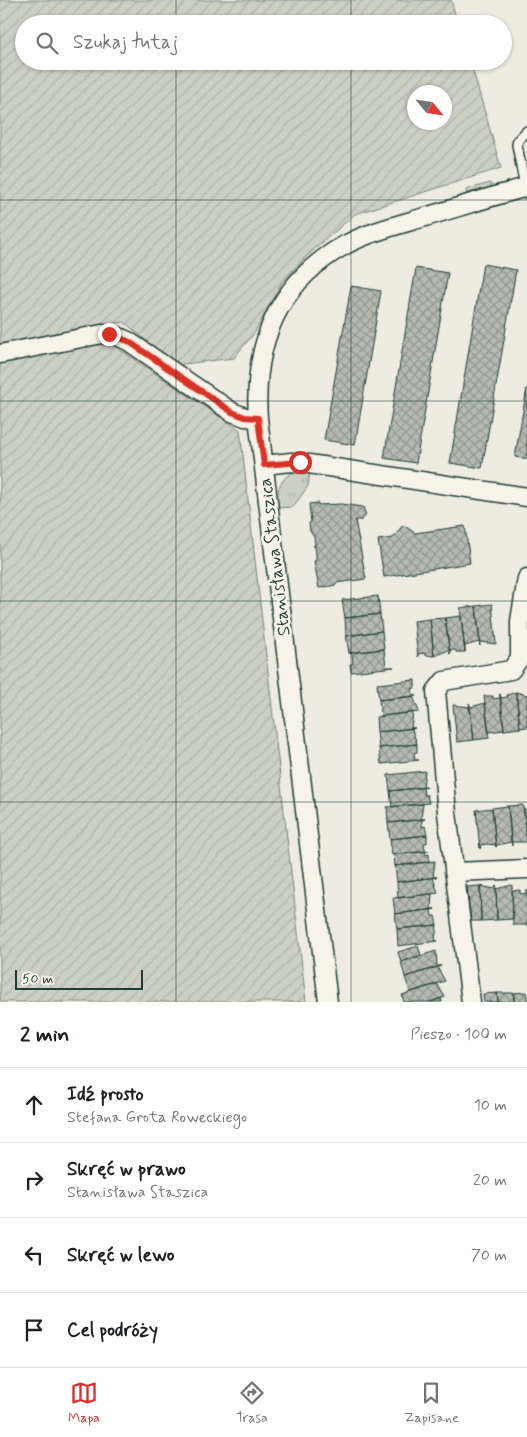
<!DOCTYPE html>
<html lang="pl">
<head>
<meta charset="utf-8">
<style>
  :root { --surface:#fff; --page:#f6f6f6; --text:#202124; --muted:#757577; --line:#e0e0e0; --accent:#d93025 }
  body { margin:0; font-family:Mynerve,sans-serif; background:var(--page); color:var(--text) }
  .compass { position:absolute; left:407px; top:85px; width:45px; height:45px; border-radius:50%; background:var(--surface); box-shadow:0 1px 4px #0004; rotate:119deg }
  .scale { position:absolute; left:15px; bottom:12px; width:128px; box-sizing:border-box; padding-left:5px; border:2px solid #1f3d34; border-top:0; font-size:14px; line-height:18px; white-space:nowrap; color:#1f3d34; -webkit-text-stroke:4px #f7f3e8; paint-order:stroke }
  .stop { position:absolute; width:15px; height:15px; margin:-11px; border:4px solid #d93025; border-radius:50%; background:#fff }
  .stop.end { background:#d93025; border-color:#fff; box-shadow:0 1px 5px #0008 }
  .list { margin:0; padding:0; list-style:none }
  h2 { display:flex; justify-content:space-between; align-items:center; height:65px; margin:0; padding:0 20px; font-size:21px }
  h2 small { font-size:16px; font-weight:400; color:var(--muted) }
  .list li { display:grid; grid-template-columns:32px 1fr auto; gap:15px; align-items:center; box-sizing:border-box; height:75px; padding:0 20px; border-top:1px solid var(--line) }
  .list b { display:block; font-size:19px; white-space:nowrap }
  .list p { margin:0; font-size:16px; white-space:nowrap; color:var(--muted) }
  .list em { font-size:16px; font-style:normal; color:var(--muted) }
  .icon { flex:none; width:28px; height:28px; fill:none; stroke:currentColor; stroke-width:2; stroke-linecap:round; stroke-linejoin:round }
  .map { position:relative; flex:none; width:527px; height:1002px; overflow:hidden }
  .search { position:absolute; background:var(--surface); box-shadow:0 1px 4px #0004; left:15px; right:15px; top:15px; height:55px; display:flex; align-items:center; gap:12px; box-sizing:border-box; padding:0 18px; border-radius:28px; color:var(--muted); font-size:19px }
  .sheet { height:365px; background:var(--surface) }
  nav { display:flex; justify-content:space-around; align-items:center; box-sizing:border-box; height:70px; border-top:1px solid var(--line); background:var(--surface); font-size:14px; color:var(--muted) }
  nav a { display:grid; justify-items:center; gap:2px }
  nav .on { color:var(--accent) }
  .map>svg:first-child { display:block }
</style>
</head>
<body>
<div class="map">
<svg width="527" height="1002" viewBox="0 0 527 1002">
  <defs>
    <pattern id="grass-tufts" width="24" height="20" patternUnits="userSpaceOnUse" patternTransform="scale(1.25)"><rect width="24" height="20" fill="#cccfc4"/><path d="M3 7l-1-3M5 7V3M7 7l1-3M15 17l-1-3M17 17v-4M19 17l1-3" fill="none" stroke="#afb3a9"/></pattern>
    <pattern id="garden-furrows" width="10" height="10" patternUnits="userSpaceOnUse" patternTransform="scale(1.25)"><rect width="10" height="10" fill="#cccfc4"/><path d="M-1 1l2-2M0 10L10 0M9 11l2-2" fill="none" stroke="#afb3a9"/></pattern>
    <pattern id="building-cross-hatch" width="8" height="8" patternUnits="userSpaceOnUse" patternTransform="scale(1.25)"><rect width="8" height="8" fill="#b5bbb0"/><path d="M0 0l8 8M0 8l8-8" fill="none" stroke="#939990"/></pattern>
  </defs>
  <rect width="100%" height="100%" fill="#eeece1"/>
  <filter id="ink" filterUnits="userSpaceOnUse"><feTurbulence type="fractalNoise" baseFrequency=".02" numOctaves="2"/><feDisplacementMap in="SourceGraphic" scale="10" xChannelSelector="R" yChannelSelector="G"/><feConvolveMatrix kernelMatrix="1 2 1 2 8 2 1 2 1" color-interpolation-filters="sRGB"/></filter>
  <g filter="url(#ink)">
    <path fill="url(#grass-tufts)" stroke="#76867c" d="M490 183 492 188 467 195 466 190Z
      M296 471 310 472 308 486 293 507 278 508C276 490 279 478 296 471Z"/>
    <path fill="url(#garden-furrows)" stroke="#76867c" fill-rule="evenodd" d="M0 0H451L458 24H24V61H470L501 168 355 214 308 255 281 284 255 332 234 358 175 365 124 322 0 344ZM414 92H444V122H414Z
      M108 342 240 430 306 1002H0V363Z"/>
    <path fill="url(#building-cross-hatch)" stroke="#1f3d34" d="M483 264 516 270 482 468 450 463Z
      M416 268 448 273 416 463 384 458Z
      M351 286 381 291 355 445 324 440Z
      M527 388V459L515 457Z
      M318 503V505L341 504 363 507 366 515 362 520H355L366 579 336 583V585L319 588 314 561H316V554L315 546H313L315 545 314 537 310 531 309 523 311 522 309 504Z
      M403 525 415 533 465 526 470 563 384 577 378 540 393 538Z
      M378 596 380 614 345 618 342 600Z
      M492 604 496 644 480 642 476 606Z
      M476 606 480 646 479 642 465 646V652L460 608Z
      M380 614 382 631 346 636 345 618Z
      M461 616 465 652H456V650H450V654L445 618Z
      M445 618 450 654 449 650 434 656 430 619Z
      M430 619 434 656 425 655V653L418 654V657L414 621Z
      M382 631 384 649 349 653 346 636Z
      M384 649 386 667H394L351 672 350 664H353L352 654 349 653Z
      M415 680V688L412 689 413 695 417 696 379 700 377 684Z
      M516 692 527 695V727L520 728Z
      M516 692 520 728 504 730 500 694 501 698 508 697 507 695Z
      M500 694 504 730 489 732 484 696H493V699L500 698Z
      M413 696 419 712 381 716 379 700Z
      M469 703 471 707 485 703 489 738 474 740Z
      M453 705 470 707 474 740 457 742Z
      M413 712 411 728H415L377 732 376 717Z
      M415 728 412 729 417 744 379 748 377 732Z
      M417 744V752L414 753 415 760H419L381 764 379 748Z
      M425 771 423 787H427L390 791 388 775Z
      M427 787 423 788 424 795H427L429 803 392 807 390 791Z
      M423 804 421 819H425L388 823 387 807Z
      M523 805 527 842H512V846L508 806Z
      M508 806 511 842 497 845 496 847 492 808Z
      M492 808 496 847V845L487 844 481 845 480 849 476 810Z
      M527 809V836L524 810Z
      M425 819 422 820V827L425 826 427 835 390 839 388 823Z
      M427 835V843H424L425 850 429 851 392 855 390 839Z
      M425 851 426 855 429 854V862L395 866 394 855Z
      M435 861 433 877H437L397 882 395 866Z
      M437 877 433 878 438 893 398 898 397 882Z
      M496 885 497 920 481 921 480 886 495 889Z
      M496 885V889L512 885 513 919 497 920Z
      M480 886 481 921H471L467 887Z
      M520 890V894L527 893V890V925H513L512 891Z
      M432 894 431 909H435L395 914 393 898Z
      M435 909 431 910 432 916H435L437 925 397 929 395 914Z
      M437 925 435 940 438 941 398 946 397 929Z
      M418 946 421 955 401 962 398 952Z
      M436 951 437 966H441L405 977 401 962Z
      M441 966 437 967 445 981 410 992 405 977Z
      M437 984 445 997 430 1002H404L402 995Z
      M527 992V1002H514V993Z
      M497 993H514V1002H498Z
      M497 993 498 1002H484L483 994Z
      M441 998 442 1002H430Z"/>
    <g fill="none" stroke-linecap="round" stroke-linejoin="round">
      <g stroke="#1f3d34" stroke-width="12">
        <path id="lane" d="M525 187 517 145 518 140 527 131"/>
      </g>
      <g stroke="#1f3d34" stroke-width="21">
        <path id="street" d="M0 354 102 334 115 335 128 341 232 412 245 417 258 418
          M264 465 291 462 309 464 527 497
          M454 872 527 869
          M328 1002 258 418C253 344 278 282 345 245 369 232 398 225 425 217 459 207 493 196 527 187
          M471 1002 447 813 436 691 444 681 511 670 520 658V621L527 578"/>
      </g>
      <use href="#lane" stroke="#f7f3e8" stroke-width="9"/>
      <use href="#street" stroke="#f7f3e8" stroke-width="18"/>
    </g>
  </g>
  <g fill="none" stroke-linecap="round" stroke-linejoin="round" filter="url(#ink)">
    <path stroke="#d93025" stroke-width="6" d="M109 334 128 341 232 412 245 417 258 418 264 465 300 462"/>
  </g>
  <path fill="none" stroke="#1f3d34" stroke-width="1" stroke-opacity="0.55" d="M176 0V24M351 0V24M176 61V1002M351 61V1002M0 200H527M0 401H527M0 601H527M0 802H527"/>
  <g text-anchor="middle" dominant-baseline="central" stroke-width="5" stroke-linejoin="round" paint-order="stroke">
    <g font-size="18" fill="#1f3d34" stroke="#f7f3e8">
      <text transform="translate(275 557) rotate(-97)">Stanisława Staszica</text>
    </g>
  </g>
</svg>
<svg class="compass" viewBox="-18 -18 36 36"><path d="M0-13l5 13h-10z" fill="#e53935"/><path d="M0 13l5-13h-10z" fill="#757577"/></svg>
<div class="scale">50 m</div>
<div class="stop" style="left:300px;top:462px"></div>
<div class="stop end" style="left:109px;top:334px"></div>
<div class="search"><svg class="icon" aria-label="search" viewBox="0 0 24 24"><circle cx="10" cy="10" r="6"/><path d="M15 15l6 6"/></svg>Szukaj tutaj</div>
</div>
<section class="sheet">
<h2>2 min<small>Pieszo · 100 m</small></h2>
<ul class="list">
<li><svg class="icon" aria-label="ahead" viewBox="0 0 24 24"><path d="M12 20V5M6 11l6-6 6 6"/></svg><div><b>Idź prosto</b><p>Stefana Grota Roweckiego</p></div><em>10 m</em></li>
<li><svg class="icon" aria-label="right" viewBox="0 0 24 24"><path d="M7 20v-9h11M14 6l5 5-5 5"/></svg><div><b>Skręć w prawo</b><p>Stanisława Staszica</p></div><em>20 m</em></li>
<li><svg class="icon" aria-label="left" viewBox="0 0 24 24"><path d="M17 20v-9H6M10 6l-5 5 5 5"/></svg><div><b>Skręć w lewo</b></div><em>70 m</em></li>
<li><svg class="icon" aria-label="arrive" viewBox="0 0 24 24"><path d="M6 21V4h12l-3 4 3 4H6"/></svg><div><b>Cel podróży</b></div></li>
</ul>
</section>
<nav>
<a class="on"><svg class="icon" aria-label="map" viewBox="0 0 24 24"><path d="M3 6l6-2 6 2 6-2v14l-6 2-6-2-6 2zM9 4v14M15 6v14"/></svg>Mapa</a>
<a><svg class="icon" aria-label="directions" viewBox="0 0 24 24"><path d="M12 3l9 9-9 9-9-9zM9 14v-3h6M13 9l2 2-2 2"/></svg>Trasa</a>
<a><svg class="icon" aria-label="saved" viewBox="0 0 24 24"><path d="M7 4h10v16l-5-4-5 4z"/></svg>Zapisane</a>
</nav>
</body>
</html>
